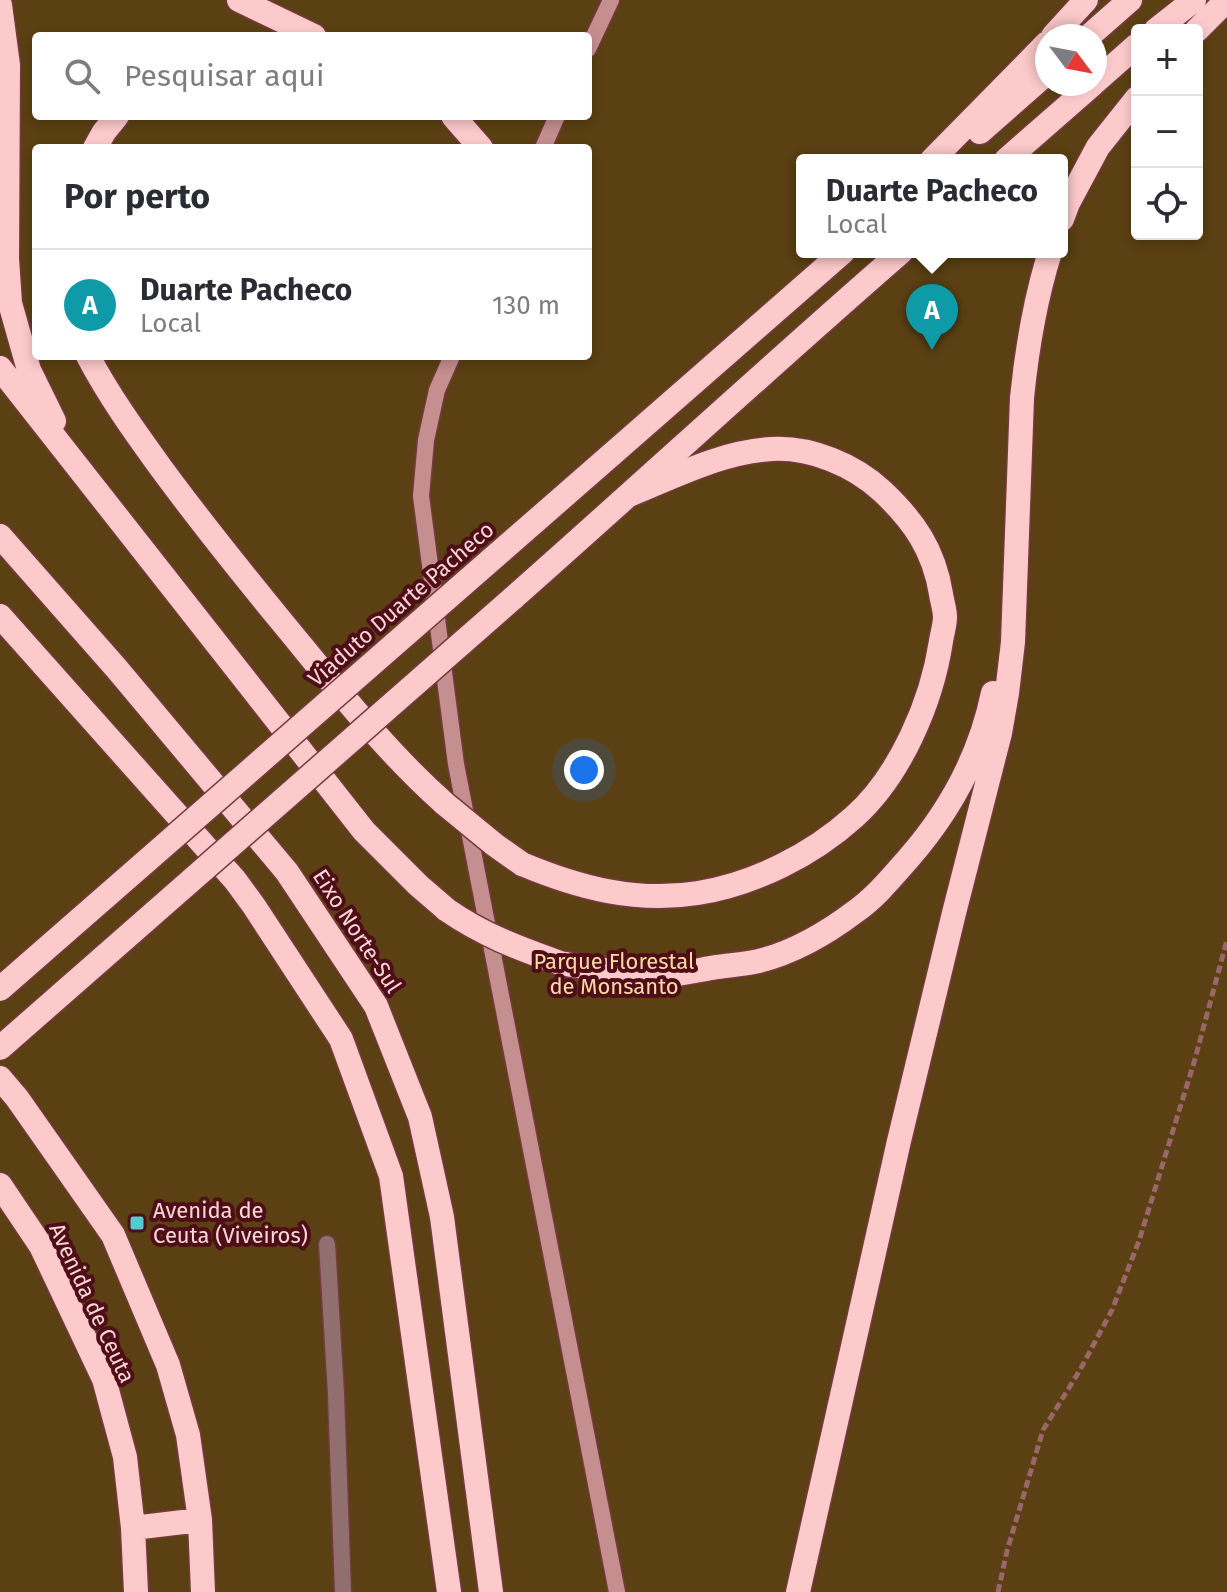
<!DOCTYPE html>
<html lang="pt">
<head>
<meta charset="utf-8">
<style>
  :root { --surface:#fff; --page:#f2f2f3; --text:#2b2b33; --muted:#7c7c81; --line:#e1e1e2; --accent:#3d737a }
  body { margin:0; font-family:"Fira Sans",sans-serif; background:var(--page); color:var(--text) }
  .controls { position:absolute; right:24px; top:24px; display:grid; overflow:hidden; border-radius:8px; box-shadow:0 4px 12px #0003 }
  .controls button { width:72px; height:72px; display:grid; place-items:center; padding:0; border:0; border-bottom:2px solid var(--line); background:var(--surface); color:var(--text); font:40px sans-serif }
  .compass { position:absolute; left:1035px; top:24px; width:72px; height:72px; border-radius:50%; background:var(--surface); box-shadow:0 4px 12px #0003; rotate:122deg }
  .you { position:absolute; left:584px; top:770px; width:28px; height:28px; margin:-20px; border:6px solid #fff; border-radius:50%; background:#1a73e8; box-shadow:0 0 0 12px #1a73e833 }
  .badge { display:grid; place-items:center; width:52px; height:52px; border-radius:50%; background:var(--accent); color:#fff; font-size:26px; font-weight:700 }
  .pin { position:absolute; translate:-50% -66px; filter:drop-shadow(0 2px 4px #0008) }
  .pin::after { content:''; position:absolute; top:42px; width:28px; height:24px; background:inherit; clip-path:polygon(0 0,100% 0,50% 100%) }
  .popup { position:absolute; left:796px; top:154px; width:272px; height:104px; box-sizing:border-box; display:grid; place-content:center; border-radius:8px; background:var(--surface); filter:drop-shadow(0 2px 6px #0005); font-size:26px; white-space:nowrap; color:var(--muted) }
  .popup b { font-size:30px; color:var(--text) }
  .popup::after { content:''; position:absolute; left:50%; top:100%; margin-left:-16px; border:16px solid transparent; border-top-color:var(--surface) }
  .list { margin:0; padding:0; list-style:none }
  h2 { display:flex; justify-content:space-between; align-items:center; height:104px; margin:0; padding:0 32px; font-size:34px }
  h2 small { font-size:26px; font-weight:400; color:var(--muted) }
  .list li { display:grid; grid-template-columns:52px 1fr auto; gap:24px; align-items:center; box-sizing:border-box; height:112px; padding:0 32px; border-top:2px solid var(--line) }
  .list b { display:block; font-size:30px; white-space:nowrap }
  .list p { margin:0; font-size:26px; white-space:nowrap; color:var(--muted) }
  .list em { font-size:26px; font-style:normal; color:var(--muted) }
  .icon { flex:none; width:44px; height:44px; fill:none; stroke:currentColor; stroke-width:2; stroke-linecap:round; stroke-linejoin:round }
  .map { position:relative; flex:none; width:1227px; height:1592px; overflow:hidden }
  .search { position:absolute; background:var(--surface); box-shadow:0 4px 12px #0003; left:32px; top:32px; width:560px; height:88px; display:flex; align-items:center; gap:20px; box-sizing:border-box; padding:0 28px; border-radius:8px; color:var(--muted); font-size:30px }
  .panel { position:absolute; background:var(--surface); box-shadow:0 4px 12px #0003; left:32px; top:144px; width:560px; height:216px; border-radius:8px }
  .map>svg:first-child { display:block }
</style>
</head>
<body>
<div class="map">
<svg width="1227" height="1592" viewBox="0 0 1227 1592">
  <rect width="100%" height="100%" fill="#5b1a21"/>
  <path fill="#5a4012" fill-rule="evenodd" d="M0 0H1227V1592H0ZM1137 30H1197V234H1137ZM36 36H588V116H36ZM1047 36H1095V84H1047ZM36 148H588V356H36ZM802 160H1062V252H802Z"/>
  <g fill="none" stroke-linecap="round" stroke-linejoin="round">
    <g stroke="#75393e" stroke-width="19">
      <path id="lane" d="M327 1244 336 1394 343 1592"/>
    </g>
    <g stroke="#75393e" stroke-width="19">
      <path id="secondary" d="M588 49 611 0
        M543 148 557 116
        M452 356 437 390 426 440 421 496 456 764 617 1592"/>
    </g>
    <g stroke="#75393e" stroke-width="27">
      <path id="highway" d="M239 0 314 36
        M0 5 8 65 7 259 10 303 29 370 54 421
        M1156 30 1194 0
        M1197 30 1227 0
        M1053 36 1086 0
        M1089 36 1130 0
        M1095 82 1137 45
        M453 116 481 148
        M980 132 1047 73
        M95 148 104 132 117 116
        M932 160 1047 43
        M1006 160 1093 84
        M1062 219 1068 203 1098 147 1137 98
        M88 356C109 396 135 432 161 468 200 521 241 572 282 622 334 685 384 750 445 804
        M0 368 364 831 418 885 447 910
        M611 455 843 252
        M0 536 117 669 287 872 376 1006 420 1117 442 1217 491 1592
        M512 599C642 484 770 366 901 252
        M0 616 235 880 254 906 341 1039 391 1176 449 1592
        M522 864C579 888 637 903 698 893 754 884 812 855 854 817 900 776 932 702 941 641 942 634 945 625 945 617 945 610 942 601 941 594 934 550 914 521 882 491 854 465 811 447 772 449 721 452 676 476 629 495
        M560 963C597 969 636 977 675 974 689 973 703 969 717 967 731 965 746 964 759 961 795 952 827 933 856 911 876 897 892 877 908 859 950 811 980 756 993 693
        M0 1078 17 1098 113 1235 168 1365 188 1435 200 1520 203 1592
        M0 1185 41 1246 104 1379 125 1457 133 1528 136 1592
        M133 1528 200 1520
        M798 1592 899 1141 954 913 1000 733 1007 693 1013 642 1022 398C1027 348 1035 300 1050 252"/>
    </g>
    <path stroke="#9a666a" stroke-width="5" stroke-dasharray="8 4" stroke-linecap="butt" d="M998 1592 1007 1551 1043 1430 1080 1370 1112 1310 1139 1241 1195 1059 1227 940"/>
    <use href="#lane" stroke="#916f6f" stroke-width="16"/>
    <use href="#secondary" stroke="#c58f90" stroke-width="16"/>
    <use href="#highway" stroke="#fccaca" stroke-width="24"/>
    <g stroke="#75393e" stroke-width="27" stroke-linecap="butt">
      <path id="highway-bridge" d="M445 804 495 845 522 864
        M447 910C483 935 518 948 560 963
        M0 989 611 455
        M0 1048 512 599"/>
    </g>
    <use href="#highway-bridge" stroke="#fccaca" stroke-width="24"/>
  </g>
  <rect fill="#52ccd0" stroke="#4f0e17" stroke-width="3" x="129" y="1215" width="16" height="16" rx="4"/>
  <g text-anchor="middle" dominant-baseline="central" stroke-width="8" stroke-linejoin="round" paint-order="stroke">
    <g font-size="22" fill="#fbd9d9" stroke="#4f0e17">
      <text transform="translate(401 604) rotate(-41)">Viaduto Duarte Pacheco</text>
      <text transform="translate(357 931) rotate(57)">Eixo Norte-Sul</text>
      <text transform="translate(92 1303) rotate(65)">Avenida de Ceuta</text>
    </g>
    <g font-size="22" fill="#fcdba7" stroke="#4f0e17">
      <text x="614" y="961">Parque Florestal<tspan x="614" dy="25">de Monsanto</tspan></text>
    </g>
    <g font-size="22" fill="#fbd9d9" stroke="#4f0e17" text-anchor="start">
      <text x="153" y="1210">Avenida de<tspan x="153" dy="25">Ceuta (Viveiros)</tspan></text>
    </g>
  </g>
</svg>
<div class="controls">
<button>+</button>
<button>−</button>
<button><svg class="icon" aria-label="locate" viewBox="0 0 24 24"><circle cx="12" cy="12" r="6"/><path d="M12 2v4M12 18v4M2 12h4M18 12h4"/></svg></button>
</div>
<svg class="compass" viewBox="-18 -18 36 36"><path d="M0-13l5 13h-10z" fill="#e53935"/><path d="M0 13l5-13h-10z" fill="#7c7c81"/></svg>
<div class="you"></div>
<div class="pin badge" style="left:932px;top:350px;background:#0f9aa8">A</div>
<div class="popup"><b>Duarte Pacheco</b>Local</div>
<div class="search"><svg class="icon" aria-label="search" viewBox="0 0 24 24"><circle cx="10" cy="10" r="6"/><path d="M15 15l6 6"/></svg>Pesquisar aqui</div>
<section class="panel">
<h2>Por perto<small></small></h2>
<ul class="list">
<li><span class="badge" style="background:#0f9aa8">A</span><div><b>Duarte Pacheco</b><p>Local</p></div><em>130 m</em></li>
</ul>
</section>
</div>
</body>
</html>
